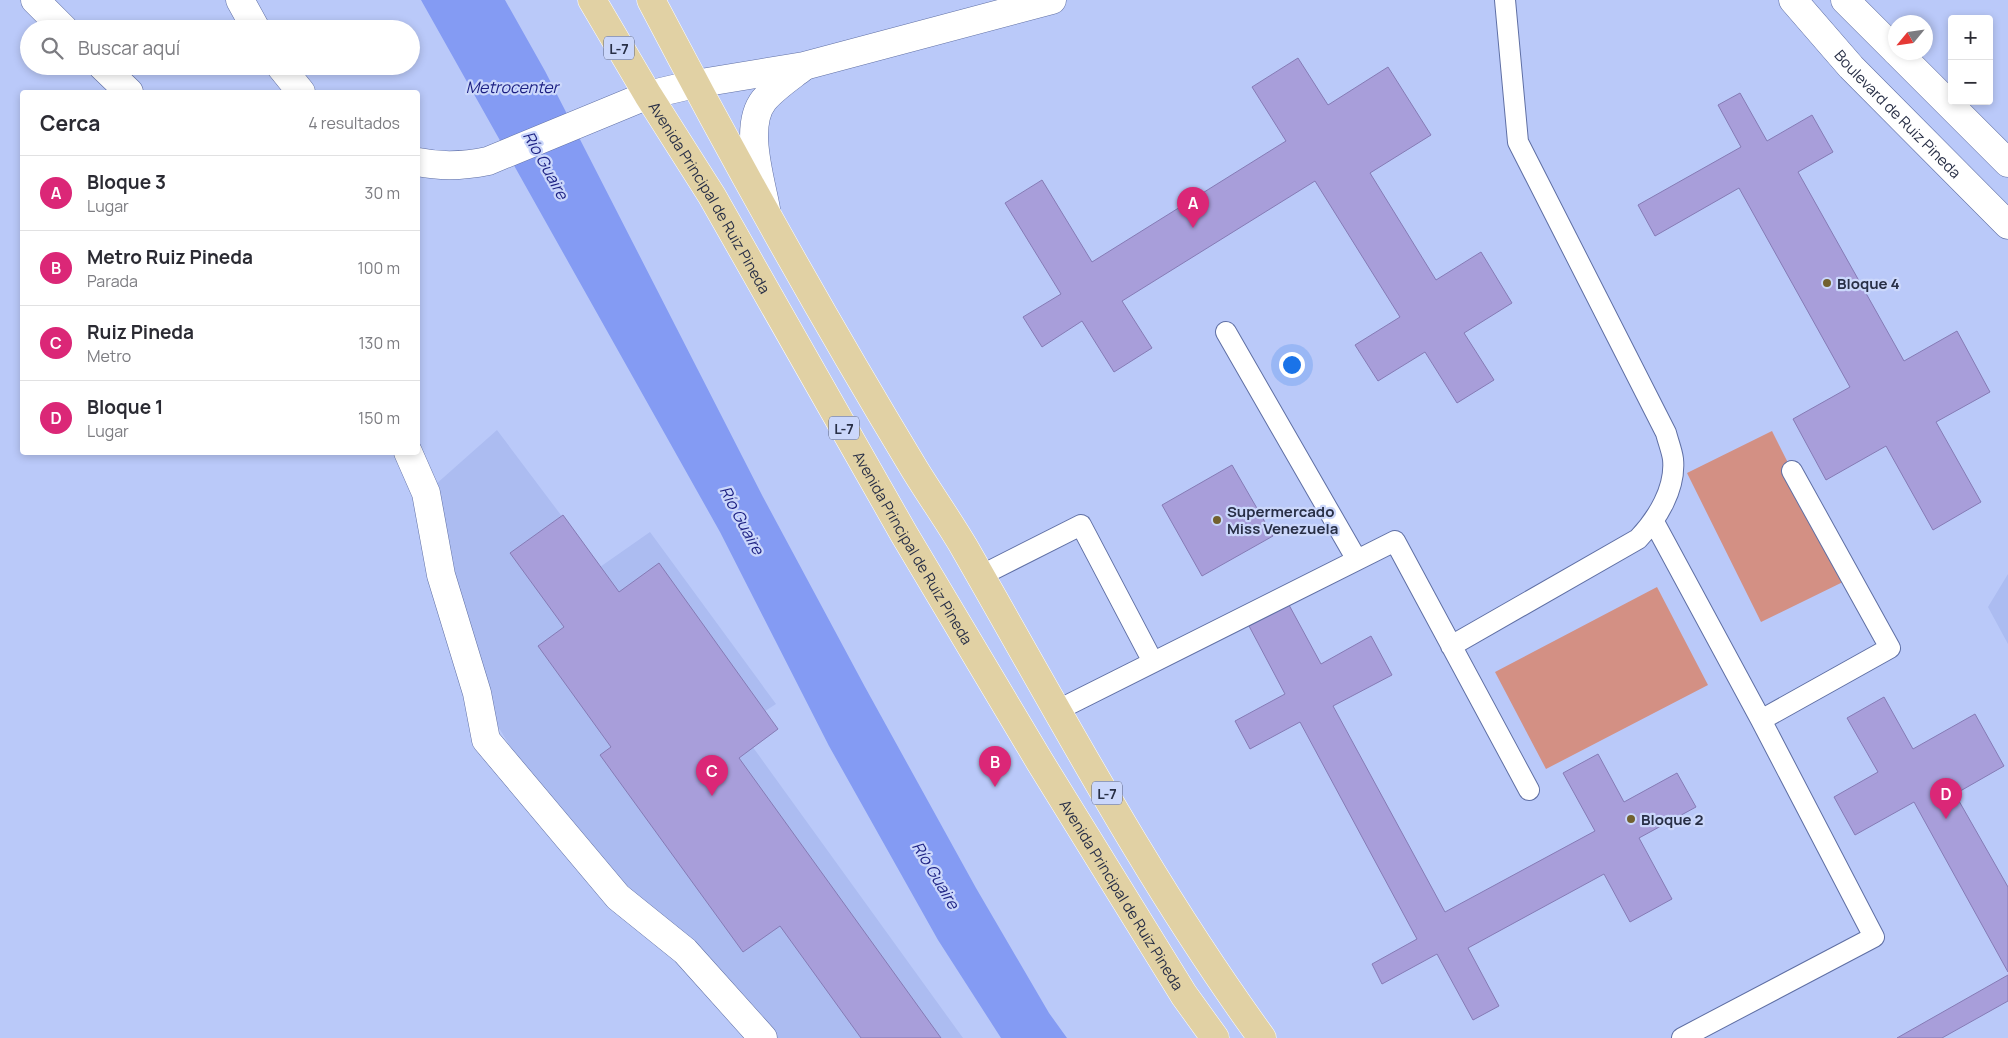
<!DOCTYPE html>
<html lang="es">
<head>
<meta charset="utf-8">
<style>
  :root { --surface:#fff; --page:#f2f2f3; --text:#2b2b33; --muted:#7c7c81; --line:#e1e1e2; --accent:#db2777 }
  body { margin:0; font-family:Manrope,sans-serif; background:var(--page); color:var(--text) }
  .controls { position:absolute; right:15px; top:15px; display:grid; overflow:hidden; border-radius:5px; box-shadow:0 2px 8px #0003 }
  .controls button { width:45px; height:45px; display:grid; place-items:center; padding:0; border:0; border-bottom:1px solid var(--line); background:var(--surface); color:var(--text); font:25px sans-serif }
  .compass { position:absolute; left:1888px; top:15px; width:45px; height:45px; border-radius:50%; background:var(--surface); box-shadow:0 2px 8px #0003; rotate:241deg }
  .you { position:absolute; left:1291px; top:364px; width:18px; height:18px; margin:-12px; border:4px solid #fff; border-radius:50%; background:#1a73e8; box-shadow:0 0 0 8px #1a73e833 }
  .badge { display:grid; place-items:center; width:32px; height:32px; border-radius:50%; background:var(--accent); color:#fff; font-size:16px; font-weight:700 }
  .pin { position:absolute; translate:-50% -41px; filter:drop-shadow(0 1px 2px #0008) }
  .pin::after { content:''; position:absolute; top:26px; width:18px; height:15px; background:inherit; clip-path:polygon(0 0,100% 0,50% 100%) }
  .list { margin:0; padding:0; list-style:none }
  h2 { display:flex; justify-content:space-between; align-items:center; height:65px; margin:0; padding:0 20px; font-size:21px }
  h2 small { font-size:16px; font-weight:400; color:var(--muted) }
  .list li { display:grid; grid-template-columns:32px 1fr auto; gap:15px; align-items:center; box-sizing:border-box; height:75px; padding:0 20px; border-top:1px solid var(--line) }
  .list b { display:block; font-size:19px; white-space:nowrap }
  .list p { margin:0; font-size:16px; white-space:nowrap; color:var(--muted) }
  .list em { font-size:16px; font-style:normal; color:var(--muted) }
  .icon { flex:none; width:28px; height:28px; fill:none; stroke:currentColor; stroke-width:2; stroke-linecap:round; stroke-linejoin:round }
  .map { position:relative; flex:none; width:2008px; height:1038px; overflow:hidden }
  .search { position:absolute; background:var(--surface); box-shadow:0 2px 8px #0003; left:20px; top:20px; width:400px; height:55px; display:flex; align-items:center; gap:12px; box-sizing:border-box; padding:0 18px; border-radius:28px; color:var(--muted); font-size:19px }
  .panel { position:absolute; background:var(--surface); box-shadow:0 2px 8px #0003; left:20px; top:90px; width:400px; height:365px; border-radius:5px }
  .map>svg:first-child { display:block }
</style>
</head>
<body>
<div class="map">
<svg width="2008" height="1038" viewBox="0 0 2008 1038">
  <rect width="100%" height="100%" fill="#bac9f9"/>
  <path fill="#acbcf1" d="M497 430 600 567 650 532 776 704 739 728 963 1038H763L572 845 477 693 426 493Z
    M2008 574V644L1988 607Z"/>
  <path fill="#d39084" d="M1772 431 1847 580 1761 622 1687 473Z
    M1657 587 1708 685 1546 769 1495 672Z"/>
  <path fill="#849bf3" d="M421 0H505L545 71 763 497 865 687 976 888 1049 1013 1067 1038H1001L938 940 829 746 720 532Z"/>
  <path fill="#a89eda" stroke="#857bb5" d="M1298 58 1328 105 1388 67 1431 135 1370 173 1436 280 1481 252 1512 303 1464 333 1494 380 1457 403 1425 352 1378 381 1355 345 1400 317 1315 181 1122 301 1152 348 1114 372 1082 321 1042 347 1023 317 1061 294 1005 203 1042 180 1092 262 1286 141 1252 87Z
    M1740 93 1767 141 1812 115 1833 152 1798 172 1904 361 1957 331 1990 392 1936 422 1981 502 1933 530 1886 446 1826 480 1793 419 1850 387 1739 188 1655 236 1638 205 1741 147 1718 105Z
    M1232 465 1273 536 1202 576 1162 505Z
    M563 515 619 592 659 563 778 729 739 758 941 1038H861L780 926 743 952 600 755 611 747 538 646 564 627 510 553Z
    M1289 605 1321 664 1371 636 1392 675 1333 706 1445 912 1595 831 1563 773 1598 754 1624 802 1677 773 1696 807 1639 838 1672 899 1630 922 1604 874 1468 948 1499 1006 1473 1020 1437 954 1382 984 1372 964 1417 939 1300 722 1250 749 1235 721 1285 694 1249 626Z
    M1884 697 1913 749 1975 714 2004 766 1955 794 2008 887V972L1914 802 1855 835 1834 797 1878 772 1847 718Z
    M2008 975V1001L1942 1038H1897Z"/>
  <g fill="none" stroke-linecap="round" stroke-linejoin="round">
    <g stroke="#5f6fa4" stroke-width="22">
      <path id="service" d="M1226 332 1357 560
        M1654 522 1761 720 1874 937 1682 1038
        M980 576 1081 525 1153 662
        M1451 646 1638 539C1657 519 1676 489 1673 459 1672 451 1668 441 1666 433L1518 142 1505 0
        M1058 710 1395 541 1529 790
        M1761 720 1890 648 1792 471"/>
    </g>
    <g stroke="#5f6fa4" stroke-width="29">
      <g id="minor">
        <path d="M35 0 64 29"/>
        <path d="M240 0 256 29"/>
        <path id="s1" d="M1793 0 1851 67 2008 225"/>
        <path d="M1845 0 1896 51"/>
        <path d="M1897 52 2008 163"/>
        <path d="M102 66 129 92"/>
        <path d="M280 66 301 92"/>
        <path d="M418 162C442 167 464 166 488 161L648 95 695 84 804 66 1052 0"/>
        <path d="M766 209C761 180 743 126 764 100 774 88 789 78 802 68"/>
        <path d="M408 452 426 493 441 575 477 693 486 740 618 897 685 951 763 1038"/>
      </g>
    </g>
    <g stroke="#fff" stroke-width="29">
      <g id="primary">
        <path id="s2" d="M592 0 648 95 712 196 904 534 1040 762 1184 995 1215 1038"/>
        <path d="M651 0C734 159 822 316 915 470 931 496 948 520 964 547 1059 712 1149 883 1262 1038"/>
      </g>
    </g>
    <use href="#service" stroke="#fff" stroke-width="20"/>
    <use href="#minor" stroke="#fff" stroke-width="28"/>
    <use href="#primary" stroke="#e1d1a4" stroke-width="28"/>
  </g>
  <g fill="#72612f" stroke="#cbd7fb" stroke-width="2">
    <circle cx="1827" cy="283" r="5"/>
    <circle cx="1217" cy="520" r="5"/>
    <circle cx="1631" cy="819" r="5"/>
  </g>
  <g text-anchor="middle" dominant-baseline="central" stroke-width="4.5" stroke-linejoin="round" paint-order="stroke">
    <g fill="#cbd7fb" stroke="#59617c" stroke-width="1">
      <rect x="604" y="36.5" width="30" height="23" rx="4"/>
      <rect x="829" y="416.5" width="30" height="23" rx="4"/>
      <rect x="1092" y="781.5" width="30" height="23" rx="4"/>
    </g>
    <g font-size="14" font-weight="bold" fill="#282f46">
      <text x="619" y="48">L-7</text>
      <text x="844" y="428">L-7</text>
      <text x="1107" y="793">L-7</text>
    </g>
    <g font-size="15" fill="#282f46" stroke="#cbd7fb">
      <text stroke="none"><textPath href="#s1" startOffset="155">Boulevard de Ruiz Pineda</textPath></text>
      <text stroke="none"><textPath href="#s2" startOffset="230">Avenida Principal de Ruiz Pineda</textPath></text>
      <text stroke="none"><textPath href="#s2" startOffset="635">Avenida Principal de Ruiz Pineda</textPath></text>
      <text stroke="none"><textPath href="#s2" startOffset="1040">Avenida Principal de Ruiz Pineda</textPath></text>
    </g>
    <g font-size="15" font-weight="bold" fill="#282f46" stroke="#cbd7fb" text-anchor="start">
      <text x="1837" y="283">Bloque 4</text>
      <text x="1227" y="511">Supermercado<tspan x="1227" dy="17">Miss Venezuela</tspan></text>
      <text x="1641" y="819">Bloque 2</text>
    </g>
    <g font-size="16" font-style="italic" fill="#1b1f82" stroke="#cbd7fb">
      <text x="512" y="87">Metrocenter</text>
      <text transform="translate(546 165) rotate(61)">Río Guaire</text>
      <text transform="translate(742 520) rotate(62)">Río Guaire</text>
      <text transform="translate(936 875) rotate(59)">Río Guaire</text>
    </g>
  </g>
</svg>
<div class="controls">
<button>+</button>
<button>−</button>
</div>
<svg class="compass" viewBox="-18 -18 36 36"><path d="M0-13l5 13h-10z" fill="#e53935"/><path d="M0 13l5-13h-10z" fill="#7c7c81"/></svg>
<div class="you"></div>
<div class="pin badge" style="left:1193px;top:228px">A</div>
<div class="pin badge" style="left:995px;top:787px">B</div>
<div class="pin badge" style="left:712px;top:796px">C</div>
<div class="pin badge" style="left:1946px;top:819px">D</div>
<div class="search"><svg class="icon" aria-label="search" viewBox="0 0 24 24"><circle cx="10" cy="10" r="6"/><path d="M15 15l6 6"/></svg>Buscar aquí</div>
<section class="panel">
<h2>Cerca<small>4 resultados</small></h2>
<ul class="list">
<li><span class="badge">A</span><div><b>Bloque 3</b><p>Lugar</p></div><em>30 m</em></li>
<li><span class="badge">B</span><div><b>Metro Ruiz Pineda</b><p>Parada</p></div><em>100 m</em></li>
<li><span class="badge">C</span><div><b>Ruiz Pineda</b><p>Metro</p></div><em>130 m</em></li>
<li><span class="badge">D</span><div><b>Bloque 1</b><p>Lugar</p></div><em>150 m</em></li>
</ul>
</section>
</div>
</body>
</html>
